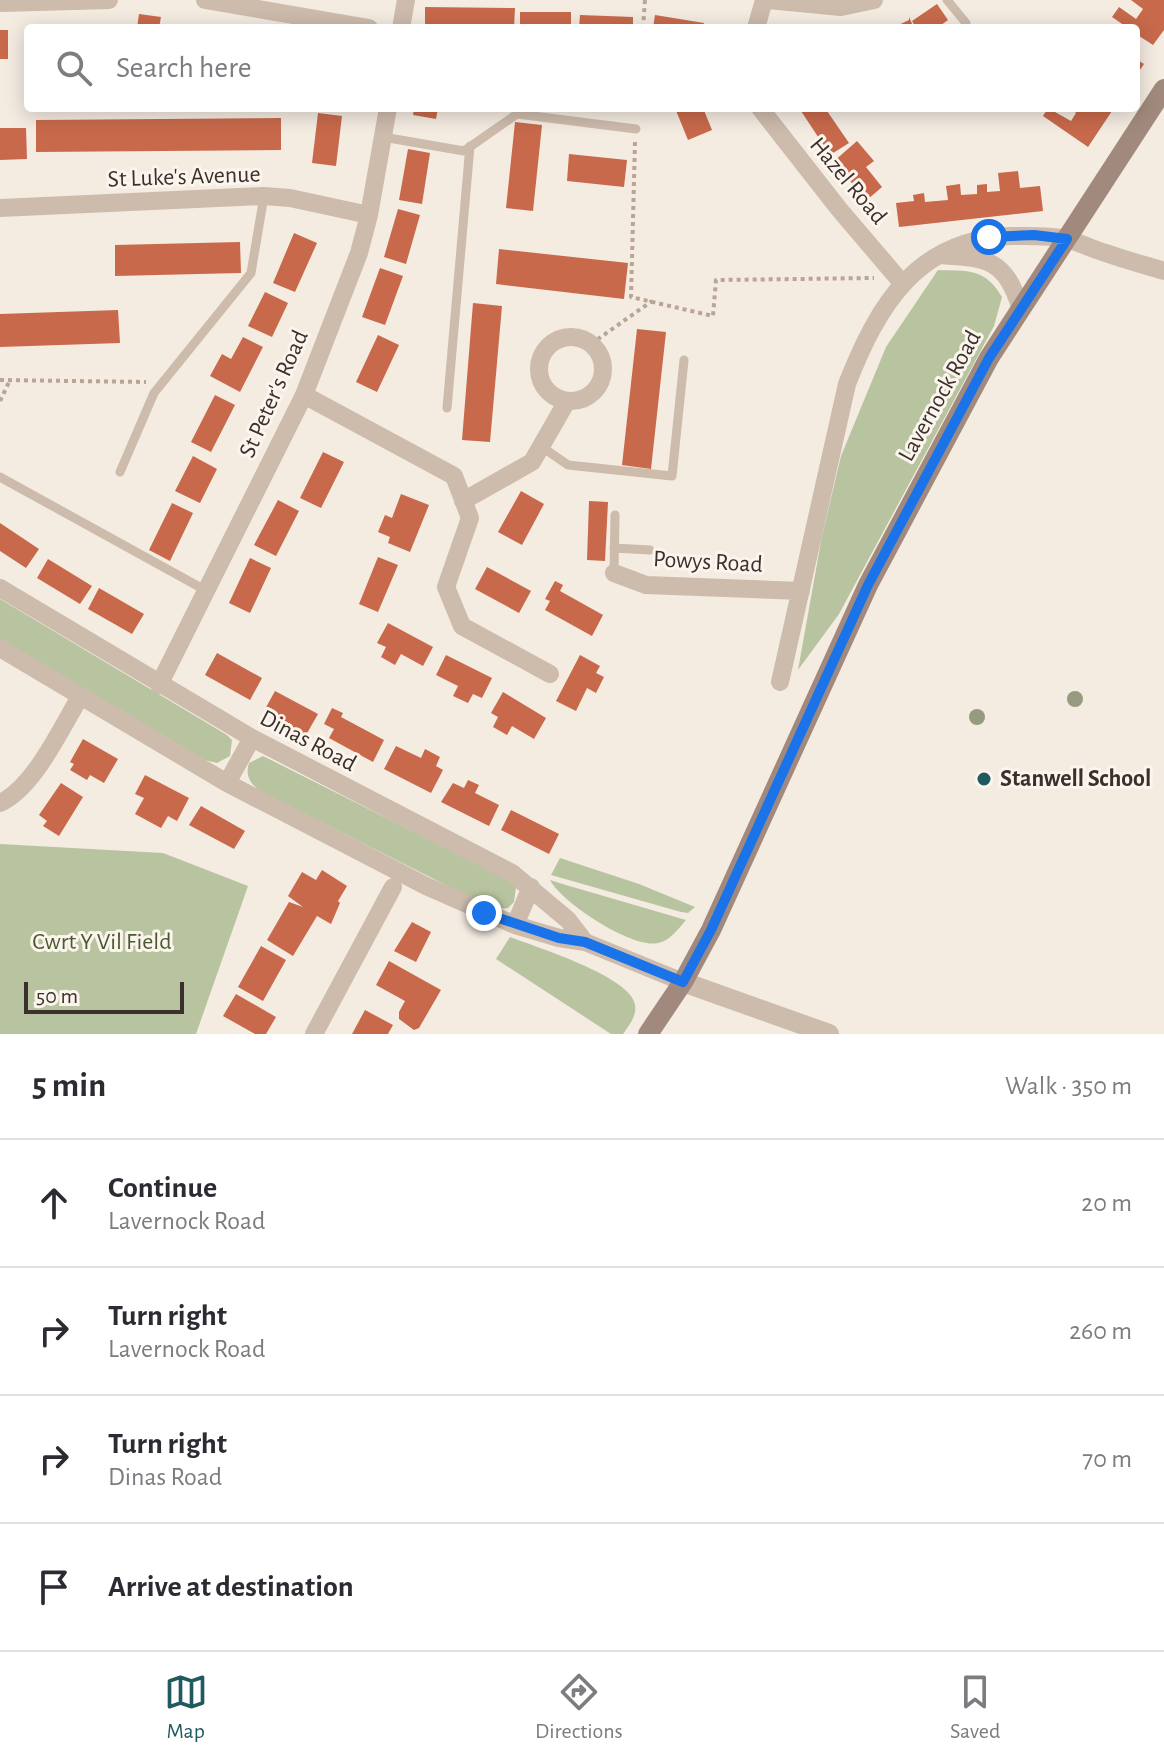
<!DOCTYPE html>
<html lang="en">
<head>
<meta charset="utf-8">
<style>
  :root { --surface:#fff; --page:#f2f2f3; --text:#2b2b33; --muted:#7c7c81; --line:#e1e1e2; --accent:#1f5a5e }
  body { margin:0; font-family:"Alegreya Sans",sans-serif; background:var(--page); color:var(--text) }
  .scale { position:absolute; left:24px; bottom:20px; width:160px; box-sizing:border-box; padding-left:8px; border:4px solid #3b302b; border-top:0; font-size:22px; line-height:28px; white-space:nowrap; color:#3b302b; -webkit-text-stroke:6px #fbf5ee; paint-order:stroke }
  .stop { position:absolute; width:24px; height:24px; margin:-18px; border:6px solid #1a73e8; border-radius:50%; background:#fff }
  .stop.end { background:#1a73e8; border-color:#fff; box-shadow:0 2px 8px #0008 }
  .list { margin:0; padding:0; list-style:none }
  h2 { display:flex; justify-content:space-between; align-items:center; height:104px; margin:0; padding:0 32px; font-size:34px }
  h2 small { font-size:26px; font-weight:400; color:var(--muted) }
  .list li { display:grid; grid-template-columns:52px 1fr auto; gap:24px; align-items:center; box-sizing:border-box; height:128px; padding:0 32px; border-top:2px solid var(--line) }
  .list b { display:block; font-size:30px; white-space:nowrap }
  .list p { margin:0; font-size:26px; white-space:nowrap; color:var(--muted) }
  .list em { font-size:26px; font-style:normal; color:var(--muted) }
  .icon { flex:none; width:44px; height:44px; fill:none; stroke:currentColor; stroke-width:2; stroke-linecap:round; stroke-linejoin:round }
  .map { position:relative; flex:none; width:1164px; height:1034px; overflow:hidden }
  .search { position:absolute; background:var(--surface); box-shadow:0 4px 20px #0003; left:24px; right:24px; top:24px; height:88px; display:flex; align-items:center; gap:20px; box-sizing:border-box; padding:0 28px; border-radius:8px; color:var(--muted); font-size:30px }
  .sheet { height:616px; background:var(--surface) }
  nav { display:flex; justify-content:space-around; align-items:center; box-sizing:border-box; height:112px; border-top:2px solid var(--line); background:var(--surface); font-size:22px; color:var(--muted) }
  nav a { display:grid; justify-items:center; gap:4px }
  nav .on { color:var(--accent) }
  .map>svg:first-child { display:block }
</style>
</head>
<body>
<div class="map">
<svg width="1164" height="1034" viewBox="0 0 1164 1034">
  <rect width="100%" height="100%" fill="#f4ebe1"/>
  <path fill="#b8c4a0" d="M938 270C968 271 985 268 1002 297L994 326 839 614 798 670 822 536 841 456 886 347Z
    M0 599 227 735 232 740 230 756 217 763 205 760 0 639Z
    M263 756 508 879 516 887 514 902 508 908 493 909 260 791C250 783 245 776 249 763Z
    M0 844 163 853 248 886 196 1034H0Z
    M560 858 639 884 695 907 688 913 681 912 551 875Z
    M550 880 566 885 686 920C679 928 670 941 658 943 632 949 561 902 550 880Z
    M510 937C536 947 632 977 635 1005 637 1016 629 1025 623 1034H611L496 959Z"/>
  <path fill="#c8694b" d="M1131 0H1164V30L1153 45 1136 34V28H1128L1112 17 1119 7 1136 19 1143 9Z
    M937 4 948 20 937 28H916L912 21Z
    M425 7 515 8 514 28H425Z
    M520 12H571V28H520Z
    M139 14 161 17 159 28H137Z
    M580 15 633 17V28H579Z
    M655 15 704 23 703 28H653Z
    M909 17 914 28H892L909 20Z
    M0 30H8V59H0Z
    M1136 59 1144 64 1136 76Z
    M414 108H438L436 119 413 115Z
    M675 108H703L712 130 688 140Z
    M806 108H825L849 143 830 155 801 111Z
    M1048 108 1071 121 1076 113 1073 110 1074 108H1114L1088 147 1043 116Z
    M318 113 342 116 336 166 312 163Z
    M281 118V150L36 152V120Z
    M515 122 542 125 533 211 506 208Z
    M0 128H26L27 159 0 160Z
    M857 141 874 161 866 167 882 187 867 200 833 162Z
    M408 149 430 153 422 204 399 200Z
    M569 154 627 160 624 187 567 181Z
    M1018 171 1020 188 1040 186 1043 211 899 227 896 203 914 201 913 195 924 193 925 202 948 200 946 186 960 184 961 195 977 194V185L987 184V192L1000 191 998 173Z
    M398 209 420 215 406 264 384 257Z
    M294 233 317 243 295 292 273 283Z
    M240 242 241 273 115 276V245Z
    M499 249 628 263 624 299 496 284Z
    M380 268 403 276 385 325 362 317Z
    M265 292 288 303 272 337 248 326Z
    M473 303 502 306 490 442 462 440Z
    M118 310 120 343 0 347V314Z
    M637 329 666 332 651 469 622 465Z
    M378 335 399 345 377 392 356 382Z
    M243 337 263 347 240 392 210 376 222 354 231 359Z
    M215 395 235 405 211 452 191 442Z
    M323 452 344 462 321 508 300 498Z
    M193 456 217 469 200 503 175 491Z
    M521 491 544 504 522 545 498 532Z
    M401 494 429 505 410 552 388 543 390 537 378 532 385 515 392 518Z
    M278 500 299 511 276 556 254 545Z
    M589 501 608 502 605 561 587 560Z
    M172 503 193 513 170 561 149 550Z
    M0 523 39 549 26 568 0 551Z
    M378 557 398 565 378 612 359 604Z
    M250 558 271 568 250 613 229 603Z
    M48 559 92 586 80 604 37 578Z
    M487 567 531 591 519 613 475 589Z
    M555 581 563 585 560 591 603 615 592 636 545 610 550 601 545 599Z
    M99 588 144 614 132 634 88 609Z
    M388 623 433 647 423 666 401 654 395 665 381 657 386 647 377 643Z
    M217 653 262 678 250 700 205 675Z
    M446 655 492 678 482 698 473 694 468 703 453 696 458 686 436 675Z
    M580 655 600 666 596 673 604 677 596 693 587 688 576 711 556 701Z
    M275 691 318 714 306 735 264 711Z
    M503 692 546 718 534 739 512 726 507 735 493 727 498 717 491 713Z
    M332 708 343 713 341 717 384 740 373 762 329 738 334 729 324 724Z
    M83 739 118 759 104 783 90 775 87 780 70 770 74 764 70 762Z
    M396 746 421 758 425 749 440 757 436 766 443 770 431 793 384 769Z
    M145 775 189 798 177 821 168 816 161 828 135 814 144 798 135 794Z
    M468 780 479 785 475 793 499 805 489 826 441 802 453 783 464 788Z
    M61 783 83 797 59 836 43 826 47 821 39 815Z
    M201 806 245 831 234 849 189 825Z
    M511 810 559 834 549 854 501 830Z
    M322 870 347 886 338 901 340 903 331 924 317 916 293 956 267 940 289 902 303 907 288 896 302 872 316 880Z
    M412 922 431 932 416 962 394 951Z
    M261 946 286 960 263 1001 238 987Z
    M389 961 441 990 419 1028 414 1030 399 1019V1012L405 1001 376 985Z
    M236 994 276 1017 266 1034H255L223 1016Z
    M365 1010 393 1025 388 1034H352Z"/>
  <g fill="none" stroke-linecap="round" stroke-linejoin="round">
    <path stroke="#b9a596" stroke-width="4" stroke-dasharray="4 4" stroke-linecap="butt" d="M643 28 645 0
      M635 142 631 297 713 316 716 280 874 278
      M591 344 652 301
      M0 380 146 382
      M0 401 10 380"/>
    <path stroke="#cdbbac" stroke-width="9" d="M947 0 966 23 964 28
      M383 137 464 151 517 114 636 129
      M447 408 470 146
      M542 447 568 465 672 476 684 360
      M120 472 154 393 251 273 264 196
      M0 477 205 590
      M614 548 650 550
      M614 573 615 515"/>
    <path stroke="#cdbbac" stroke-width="18" d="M205 0 369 28
      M768 0 841 7 874 0
      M0 3 109 0
      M401 28 406 0
      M756 28 764 0
      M760 108 839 209 902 283
      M0 208 264 196 290 198 369 215
      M939 255C988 258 1005 259 1021 309
      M539 369a32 32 0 1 1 64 0a32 32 0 1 1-64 0Z
      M304 395 454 476 470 518 446 587 462 626 550 674
      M463 501 532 462 567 401
      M614 573 646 585 801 591
      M0 588 252 738 512 873 568 920 585 942
      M0 648 227 783 426 886 515 925 559 938 585 942 683 982
      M780 682 847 384C878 305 917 239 1011 236 1029 236 1048 235 1066 239 1079 242 1092 249 1106 253 1125 260 1145 265 1164 271
      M159 685 304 395 359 253 369 215 388 108
      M227 783 252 738
      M0 803C34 788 61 728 80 697
      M515 925 531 887
      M314 1034 393 887"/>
    <path stroke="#cdbbac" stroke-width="20" d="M683 982 829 1034"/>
    <path stroke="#a18a7d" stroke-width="20" d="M648 1034 683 982 711 930 868 585 989 358 1164 89"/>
  </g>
  <g fill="#969b7f">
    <circle cx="1075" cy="699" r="8"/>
    <circle cx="977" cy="717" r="8"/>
  </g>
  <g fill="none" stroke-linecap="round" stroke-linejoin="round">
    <path stroke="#1a73e8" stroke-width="10" d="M484 913 559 938 585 942 683 982 711 930 868 585 989 358 1067 239 1034 235 989 237"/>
  </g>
  <circle fill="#1f5a5e" stroke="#fbf5ee" stroke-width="3" cx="984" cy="779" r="8"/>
  <g text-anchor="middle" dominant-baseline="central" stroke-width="6" stroke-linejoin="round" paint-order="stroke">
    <g font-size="24" fill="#3b302b" stroke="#fbf5ee">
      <text transform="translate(184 177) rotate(-2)">St Luke's Avenue</text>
      <text transform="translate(848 181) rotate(50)">Hazel Road</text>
      <text transform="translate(274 394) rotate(-66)">St Peter's Road</text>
      <text transform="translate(940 396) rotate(-61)">Lavernock Road</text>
      <text transform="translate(708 562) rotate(3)">Powys Road</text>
      <text transform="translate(308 741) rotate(28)">Dinas Road</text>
    </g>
    <g font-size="24" font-weight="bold" fill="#3b302b" stroke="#fbf5ee" text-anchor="start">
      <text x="1000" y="779">Stanwell School</text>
    </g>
    <g font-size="24" fill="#4a5a2e" stroke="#fbf5ee">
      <text x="102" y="942">Cwrt Y Vil Field</text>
    </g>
  </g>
</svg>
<div class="scale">50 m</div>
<div class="stop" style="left:989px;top:237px"></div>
<div class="stop end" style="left:484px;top:913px"></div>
<div class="search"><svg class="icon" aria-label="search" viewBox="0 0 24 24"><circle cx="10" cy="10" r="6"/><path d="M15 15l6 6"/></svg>Search here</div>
</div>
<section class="sheet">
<h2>5 min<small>Walk · 350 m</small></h2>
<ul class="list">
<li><svg class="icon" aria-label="ahead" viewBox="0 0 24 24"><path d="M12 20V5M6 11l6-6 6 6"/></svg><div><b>Continue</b><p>Lavernock Road</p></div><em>20 m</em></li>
<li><svg class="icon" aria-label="right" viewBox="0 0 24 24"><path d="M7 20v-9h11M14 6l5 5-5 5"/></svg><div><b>Turn right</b><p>Lavernock Road</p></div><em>260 m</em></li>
<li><svg class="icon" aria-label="right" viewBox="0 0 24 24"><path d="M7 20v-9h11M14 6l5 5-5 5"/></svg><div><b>Turn right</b><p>Dinas Road</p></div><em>70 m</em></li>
<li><svg class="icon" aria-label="arrive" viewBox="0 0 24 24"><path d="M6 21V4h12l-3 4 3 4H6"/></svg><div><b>Arrive at destination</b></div></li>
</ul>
</section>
<nav>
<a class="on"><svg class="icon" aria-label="map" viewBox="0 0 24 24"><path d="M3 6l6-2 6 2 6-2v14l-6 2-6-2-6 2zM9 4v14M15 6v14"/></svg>Map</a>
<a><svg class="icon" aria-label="directions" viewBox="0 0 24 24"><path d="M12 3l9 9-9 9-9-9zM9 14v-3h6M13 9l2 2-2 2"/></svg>Directions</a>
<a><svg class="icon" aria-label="saved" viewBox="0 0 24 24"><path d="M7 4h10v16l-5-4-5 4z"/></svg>Saved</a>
</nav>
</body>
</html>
